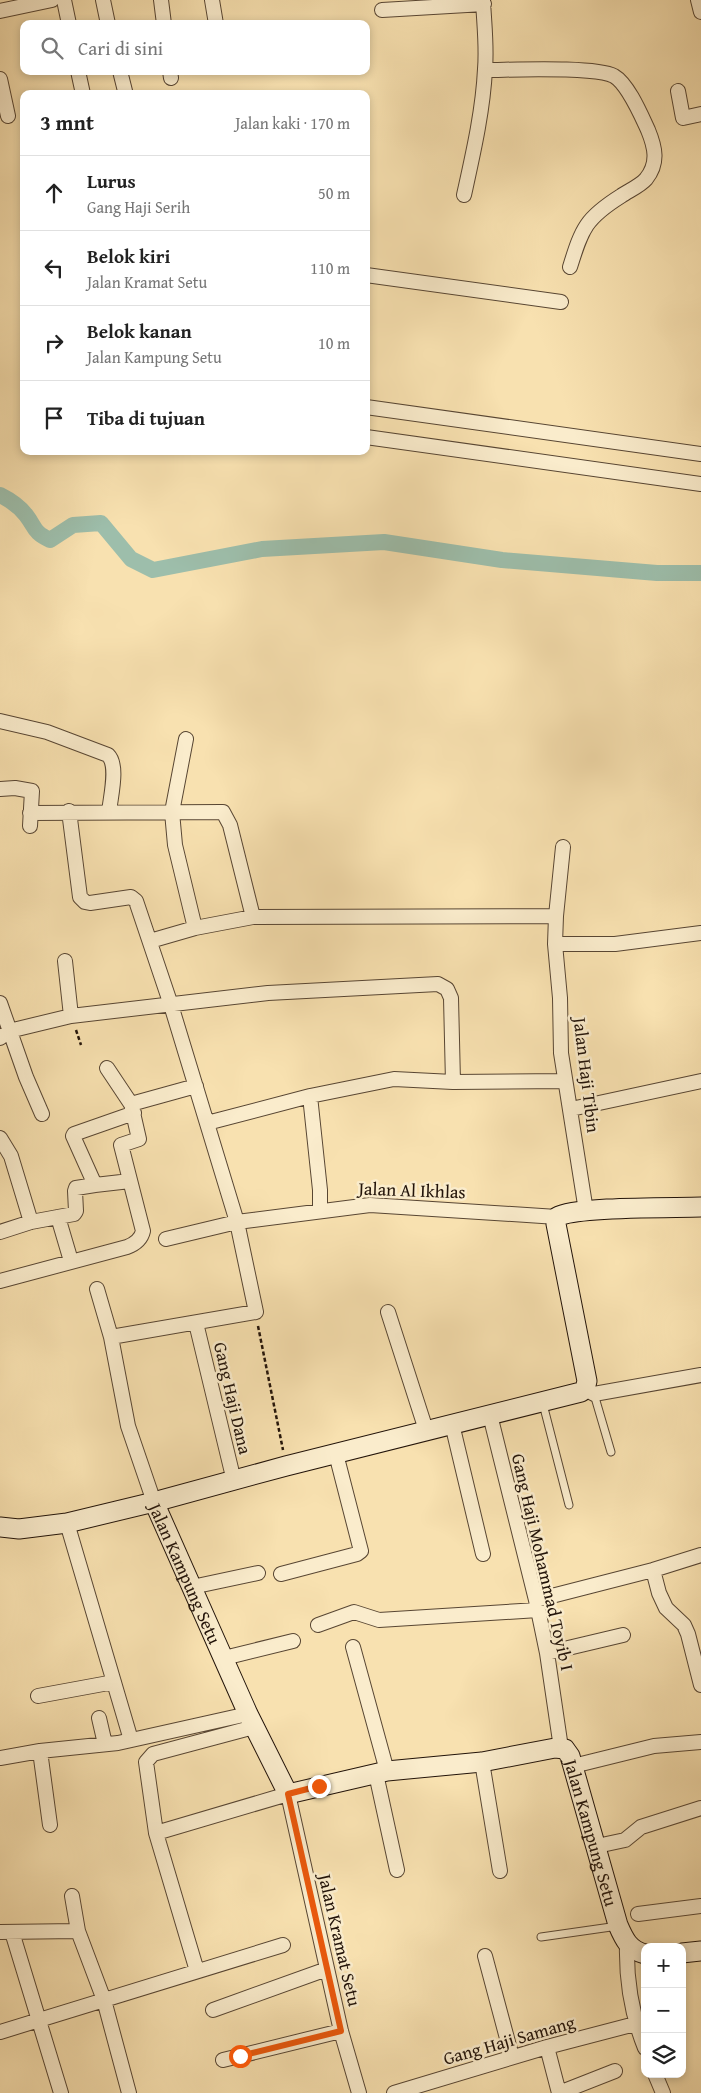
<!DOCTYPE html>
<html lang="id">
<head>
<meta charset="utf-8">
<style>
  :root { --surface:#fff; --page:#f2f2f2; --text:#222; --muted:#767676; --line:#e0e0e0 }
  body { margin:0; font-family:"Gentium Book Plus",serif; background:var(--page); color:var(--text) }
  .controls { position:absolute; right:15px; bottom:15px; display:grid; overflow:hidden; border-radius:10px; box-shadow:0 2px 8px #0003 }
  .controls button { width:45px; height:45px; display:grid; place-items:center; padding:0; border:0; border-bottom:1px solid var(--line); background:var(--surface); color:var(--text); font:25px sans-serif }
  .stop { position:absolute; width:15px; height:15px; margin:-11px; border:4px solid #ea580c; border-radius:50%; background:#fff }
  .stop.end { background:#ea580c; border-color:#fff; box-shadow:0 1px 5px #0008 }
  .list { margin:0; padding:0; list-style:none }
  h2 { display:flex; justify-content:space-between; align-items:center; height:65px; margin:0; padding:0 20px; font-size:21px }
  h2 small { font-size:16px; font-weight:400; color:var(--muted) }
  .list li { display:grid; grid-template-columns:32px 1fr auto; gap:15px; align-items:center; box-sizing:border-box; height:75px; padding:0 20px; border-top:1px solid var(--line) }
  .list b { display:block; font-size:19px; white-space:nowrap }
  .list p { margin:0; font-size:16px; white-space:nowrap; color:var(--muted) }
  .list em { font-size:16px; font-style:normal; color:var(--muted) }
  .icon { flex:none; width:28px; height:28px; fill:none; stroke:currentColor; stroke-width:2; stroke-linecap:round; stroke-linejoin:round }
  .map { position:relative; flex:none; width:701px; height:2093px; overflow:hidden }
  .search { position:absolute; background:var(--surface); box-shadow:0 2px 8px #0003; left:20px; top:20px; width:350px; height:55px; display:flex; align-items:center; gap:12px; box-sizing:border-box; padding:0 18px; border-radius:10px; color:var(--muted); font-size:19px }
  .panel { position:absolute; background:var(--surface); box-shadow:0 2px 8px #0003; left:20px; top:90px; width:350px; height:365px; border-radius:10px }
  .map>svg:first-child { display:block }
</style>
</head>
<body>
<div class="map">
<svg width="701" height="2093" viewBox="0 0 701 2093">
  <rect width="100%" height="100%" fill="#f8e1b0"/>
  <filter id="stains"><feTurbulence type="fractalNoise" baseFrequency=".004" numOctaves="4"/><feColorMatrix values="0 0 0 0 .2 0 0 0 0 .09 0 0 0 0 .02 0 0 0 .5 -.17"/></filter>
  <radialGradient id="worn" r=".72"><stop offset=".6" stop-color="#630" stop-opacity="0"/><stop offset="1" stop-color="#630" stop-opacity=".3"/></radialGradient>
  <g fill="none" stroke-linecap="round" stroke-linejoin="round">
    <path stroke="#9dbeab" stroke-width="16" d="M0 495C10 500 19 506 26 515 36 528 33 532 50 540L73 525 101 523 131 559 153 570 262 549 384 542 502 560 657 573H701"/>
    <g stroke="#584633" stroke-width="9">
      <path id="lane" d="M594 1394 611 1452
        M543 1404 569 1505
        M541 1937 618 1926"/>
    </g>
    <g stroke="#584633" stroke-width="16">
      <path id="street" d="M64 0 69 24
        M103 0 108 24
        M161 0 164 24
        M212 0 216 24
        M698 0 701 12
        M382 10 484 4
        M0 11 52 0
        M485 70C511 70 595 66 614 76 628 84 641 115 648 130 655 147 659 163 646 179 640 186 628 191 621 196 586 218 582 228 570 267
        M78 71 83 94
        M120 71 125 91
        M170 71 171 78
        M0 79 8 116
        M678 91 683 118 701 114
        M464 195C473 154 483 111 485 69 487 46 484 23 483 0
        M366 275 561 302
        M366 407 701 454
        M366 437 701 484
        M0 721 47 732 108 755C119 766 110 798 109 813
        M186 739 172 812 175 845 195 928
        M0 789 15 788 32 791 30 826
        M69 811 80 897 85 902 90 903 131 897 136 901 171 1005 237 1222 256 1312 111 1337
        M30 813 223 812 230 825 253 917
        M556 916 563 847
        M150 941 195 928 253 917 556 916 555 944 560 998 561 1053 586 1211
        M555 944H615L701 933
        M65 961 71 1016
        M0 1003 26 1077 42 1114
        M0 1038 9 1031 71 1016 268 993 438 984 447 989 451 998 453 1082 565 1081
        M310 1096 320 1190V1210
        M131 1104 196 1086
        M571 1109 701 1081
        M207 1123 310 1096 394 1079 453 1082
        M0 1138 11 1156 31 1222
        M130 1181 95 1185 73 1136 74 1134 134 1113
        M58 1217 71 1261
        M0 1232 31 1222 74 1214 76 1211 75 1191 76 1188 95 1185
        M166 1239 237 1222 370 1205 557 1217
        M0 1281 127 1247C135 1244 141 1240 143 1231L121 1145 139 1139 131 1104 107 1068
        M97 1289 111 1337 128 1426 154 1502
        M388 1312 426 1430
        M196 1323 234 1481
        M585 1389 594 1394 701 1375
        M490 1415 536 1600 547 1653 561 1748
        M452 1424 483 1554
        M67 1523 131 1740
        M653 1570 659 1593 666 1608 684 1625 688 1634 701 1685
        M281 1574 357 1554 361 1551 336 1454
        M192 1587 258 1573
        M536 1600 653 1570 701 1555
        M318 1625 354 1612 379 1620 538 1610
        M353 1647 387 1771
        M547 1653 623 1635
        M224 1658 293 1641
        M38 1696 114 1682
        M99 1718 105 1744
        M40 1751 50 1825
        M0 1758 40 1751 118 1743 248 1714
        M482 1762 500 1871
        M573 1766 654 1746 701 1742
        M376 1774 397 1870
        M156 1833 146 1762 153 1754 254 1727
        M597 1846 625 1840 641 1827 701 1808
        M72 1896 78 1931 104 2000 129 2093
        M638 1914 701 1906
        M0 1932 78 1931
        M12 1932 61 2093
        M627 1944C626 1981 631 2013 645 2048
        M485 1956 512 2057
        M197 1971 156 1833 288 1794 341 2031 359 2093
        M213 2010 327 1969
        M0 2032 283 1945
        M547 2047 559 2093
        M223 2060 341 2031
        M655 2074 663 2093
        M394 2093 547 2047 635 2024
        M559 2093 615 2071"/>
    </g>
    <g stroke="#221309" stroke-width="21">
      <g id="secondary">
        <path id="s1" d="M154 1502 248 1714 288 1794 387 1771 482 1762 555 1748 565 1749 570 1756 618 1925C624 1939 629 1950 645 1954"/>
        <path d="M0 1527 19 1529 67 1523 154 1502 286 1466 581 1392 585 1389 587 1381 556 1224 557 1217C575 1206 674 1208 701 1207"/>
        <path d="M682 1953 701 1951"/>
      </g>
    </g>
    <path stroke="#221309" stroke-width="2.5" stroke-dasharray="4 2.5" stroke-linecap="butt" d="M76 1030 81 1045
      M258 1326 283 1450"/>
    <use href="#lane" stroke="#faeccc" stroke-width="7"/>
    <use href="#street" stroke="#faeccc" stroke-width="14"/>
    <use href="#secondary" stroke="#faeccc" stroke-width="19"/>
  </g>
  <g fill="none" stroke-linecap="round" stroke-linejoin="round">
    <path stroke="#ea580c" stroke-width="6" d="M240 2056 341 2031 288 1794 319 1786"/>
  </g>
  <g text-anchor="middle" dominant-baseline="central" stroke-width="5" stroke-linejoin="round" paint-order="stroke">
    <g font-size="18" fill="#221309" stroke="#faeccc">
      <text transform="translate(587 1075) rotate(83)">Jalan Haji Tibin</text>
      <text transform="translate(412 1190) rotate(2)">Jalan Al Ikhlas</text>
      <text transform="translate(233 1398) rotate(77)">Gang Haji Dana</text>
      <text transform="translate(543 1562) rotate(77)">Gang Haji Mohammad Toyib I</text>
      <text stroke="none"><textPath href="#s1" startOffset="78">Jalan Kampung Setu</textPath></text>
      <text stroke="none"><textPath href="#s1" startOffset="691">Jalan Kampung Setu</textPath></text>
      <text transform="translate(340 1940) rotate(77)">Jalan Kramat Setu</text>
      <text transform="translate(509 2040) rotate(-16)">Gang Haji Samang</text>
    </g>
  </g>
  <rect width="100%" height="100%" filter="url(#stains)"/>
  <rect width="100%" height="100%" fill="url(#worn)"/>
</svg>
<div class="controls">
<button>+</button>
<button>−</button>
<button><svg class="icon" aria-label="layers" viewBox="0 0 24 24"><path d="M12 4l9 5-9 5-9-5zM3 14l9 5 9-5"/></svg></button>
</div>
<div class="stop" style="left:240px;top:2056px"></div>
<div class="stop end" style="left:319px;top:1786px"></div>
<div class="search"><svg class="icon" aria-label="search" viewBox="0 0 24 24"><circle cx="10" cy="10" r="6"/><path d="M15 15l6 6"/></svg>Cari di sini</div>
<section class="panel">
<h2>3 mnt<small>Jalan kaki · 170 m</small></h2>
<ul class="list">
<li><svg class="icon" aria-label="ahead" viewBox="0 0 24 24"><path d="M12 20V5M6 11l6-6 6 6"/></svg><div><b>Lurus</b><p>Gang Haji Serih</p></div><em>50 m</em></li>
<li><svg class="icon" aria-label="left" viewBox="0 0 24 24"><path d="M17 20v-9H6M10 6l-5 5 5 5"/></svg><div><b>Belok kiri</b><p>Jalan Kramat Setu</p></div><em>110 m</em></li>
<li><svg class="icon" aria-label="right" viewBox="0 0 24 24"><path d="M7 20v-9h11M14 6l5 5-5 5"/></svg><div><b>Belok kanan</b><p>Jalan Kampung Setu</p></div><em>10 m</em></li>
<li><svg class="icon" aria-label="arrive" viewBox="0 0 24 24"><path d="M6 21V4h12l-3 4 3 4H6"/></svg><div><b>Tiba di tujuan</b></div></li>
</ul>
</section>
</div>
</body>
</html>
